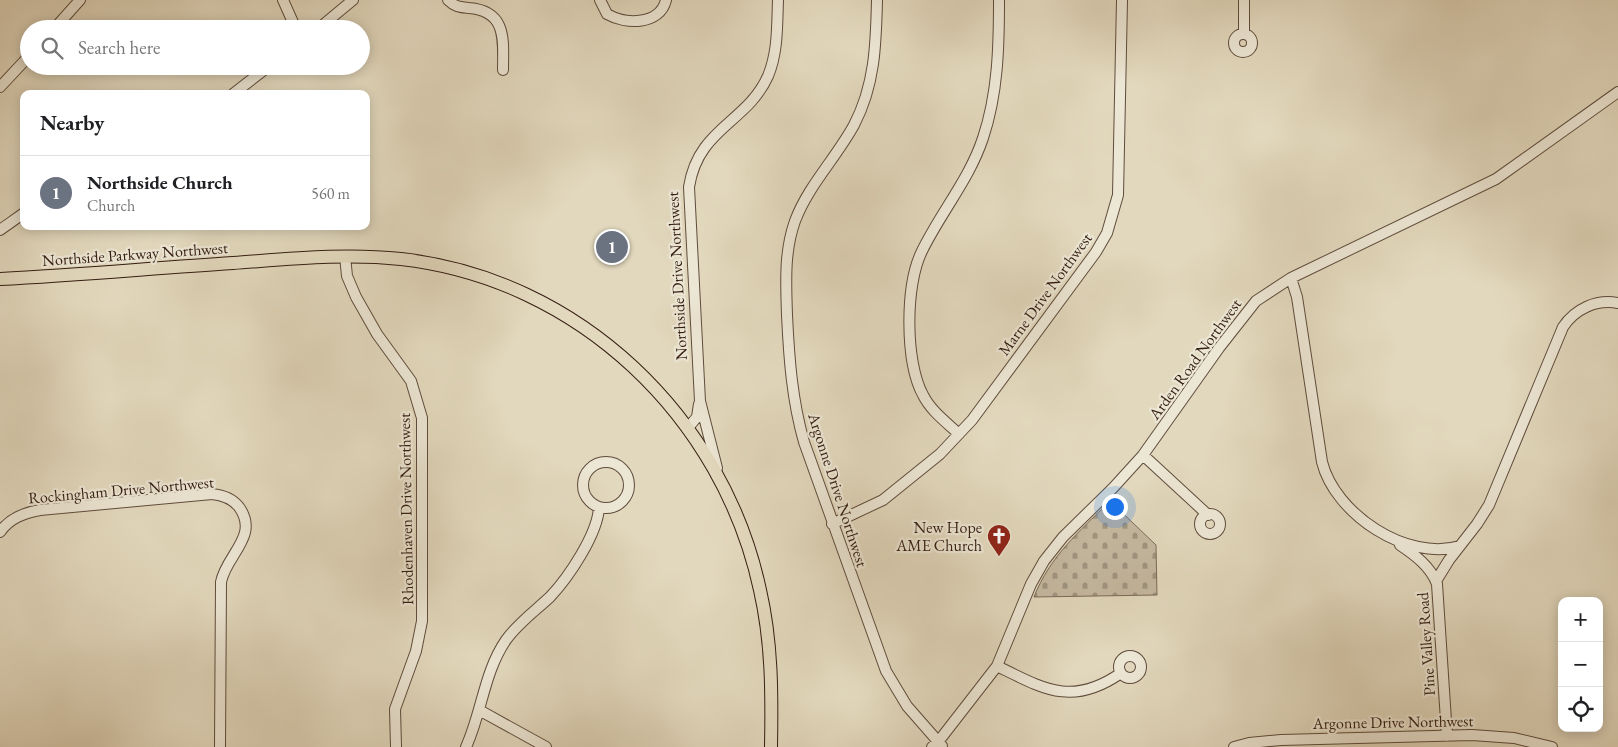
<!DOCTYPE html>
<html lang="en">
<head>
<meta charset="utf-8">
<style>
  :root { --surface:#fff; --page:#f6f6f6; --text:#202124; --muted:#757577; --line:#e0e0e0; --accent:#8f2418 }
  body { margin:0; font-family:"EB Garamond",serif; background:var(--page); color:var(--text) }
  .controls { position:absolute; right:15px; bottom:15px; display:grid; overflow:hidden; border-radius:10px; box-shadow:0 2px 12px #0003 }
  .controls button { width:45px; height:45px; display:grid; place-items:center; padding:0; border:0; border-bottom:1px solid var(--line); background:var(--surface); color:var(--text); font:25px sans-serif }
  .you { position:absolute; left:1114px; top:506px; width:18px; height:18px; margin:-12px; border:4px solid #fff; border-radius:50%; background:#1a73e8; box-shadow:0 0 0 8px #1a73e833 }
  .badge { display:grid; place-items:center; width:32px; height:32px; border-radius:50%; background:var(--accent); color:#fff; font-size:16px; font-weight:700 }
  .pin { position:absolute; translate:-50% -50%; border:2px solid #fff; box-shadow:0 1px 5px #0006 }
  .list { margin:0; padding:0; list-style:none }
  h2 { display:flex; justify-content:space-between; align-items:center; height:65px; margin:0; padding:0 20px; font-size:21px }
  h2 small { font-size:16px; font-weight:400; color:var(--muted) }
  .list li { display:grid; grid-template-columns:32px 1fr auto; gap:15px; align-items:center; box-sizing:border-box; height:75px; padding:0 20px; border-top:1px solid var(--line) }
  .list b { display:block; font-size:19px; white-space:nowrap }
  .list p { margin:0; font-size:16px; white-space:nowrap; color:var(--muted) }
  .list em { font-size:16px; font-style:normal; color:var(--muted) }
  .icon { flex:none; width:28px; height:28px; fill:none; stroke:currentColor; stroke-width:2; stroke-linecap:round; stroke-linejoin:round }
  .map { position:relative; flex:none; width:1618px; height:747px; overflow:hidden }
  .search { position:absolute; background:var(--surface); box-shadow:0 2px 12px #0003; left:20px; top:20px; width:350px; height:55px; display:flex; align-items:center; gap:12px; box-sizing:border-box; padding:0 18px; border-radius:28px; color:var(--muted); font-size:19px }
  .panel { position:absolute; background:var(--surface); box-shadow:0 2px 12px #0003; left:20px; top:90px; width:350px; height:140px; border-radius:10px }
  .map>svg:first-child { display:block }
</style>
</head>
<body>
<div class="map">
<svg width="1618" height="747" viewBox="0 0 1618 747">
  <defs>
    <pattern id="cemetery-stones" width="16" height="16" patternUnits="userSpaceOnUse" patternTransform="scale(1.25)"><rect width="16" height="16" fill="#c4b8a0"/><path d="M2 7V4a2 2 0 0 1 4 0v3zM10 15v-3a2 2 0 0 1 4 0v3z" fill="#a09581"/></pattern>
  </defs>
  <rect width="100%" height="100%" fill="#e2d8bd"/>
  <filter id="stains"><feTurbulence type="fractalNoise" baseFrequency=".004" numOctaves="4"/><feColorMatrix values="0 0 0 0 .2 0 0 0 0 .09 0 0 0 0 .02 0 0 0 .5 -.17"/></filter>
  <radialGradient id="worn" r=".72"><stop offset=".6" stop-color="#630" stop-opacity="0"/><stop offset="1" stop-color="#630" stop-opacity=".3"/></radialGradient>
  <path fill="url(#cemetery-stones)" stroke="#7c6a58" d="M1110 501 1156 545 1157 595 1034 597C1050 556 1079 532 1110 501Z"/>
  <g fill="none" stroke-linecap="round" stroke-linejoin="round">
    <g stroke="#5f4c3c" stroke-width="12">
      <path id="minor" d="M283 0 296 29
        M448 0C455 7 460 7 469 8 508 11 503 42 503 70
        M600 0 607 14C626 25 660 25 666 0
        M877 0C876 44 875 85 854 125 836 158 808 186 795 221 784 252 786 283 787 315 789 358 792 400 804 442L886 671 907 706 942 746
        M54 29 80 0
        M318 29 353 0
        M1234 43a9 9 0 1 1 18 0a9 9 0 1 1-18 0Z
        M1244 34V0
        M0 87 29 56
        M233 94 269 66
        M0 230 24 213
        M345 256 347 276 356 297 377 334 411 381 422 418V621L416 651 395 709 396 747
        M1291 278 1297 297 1322 462C1335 514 1407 562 1460 546
        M687 429 697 417 699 404
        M959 434C946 422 931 411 923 395 905 362 905 285 922 251 941 212 969 180 983 138 998 93 999 47 999 0
        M1143 455 1208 515
        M583 485a23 23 0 1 1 46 0a23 23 0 1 1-46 0Z
        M717 468 700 401 689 187C698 128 747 123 768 76 778 52 777 26 778 0
        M1200 524a10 10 0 1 1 20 0a10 10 0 1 1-20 0Z
        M832 524 883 500 940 454 972 420 1096 252 1107 233 1118 195 1122 0
        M0 532C10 518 24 513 40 510L212 494C222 495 232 498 239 507 260 536 226 555 221 582L220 747
        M1400 545C1415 555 1431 567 1437 584L1447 736
        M1436 581 1449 560 1477 524 1489 505 1563 327C1575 309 1596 299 1618 303
        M1119 667a11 11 0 1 1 22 0a11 11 0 1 1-22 0Z
        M997 666C1044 689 1072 707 1121 673
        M479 710 546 747
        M466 747C482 712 484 672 506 640 518 623 535 611 550 597 568 578 598 534 599 507
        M932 747 938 742 997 666 1031 584 1044 561 1063 537 1113 488 1143 455 1219 348 1256 301 1291 278 1496 179 1618 92
        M1234 747 1249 743 1281 740 1472 735 1514 738 1552 747"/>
    </g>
    <g stroke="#331d11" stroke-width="14">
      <path id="major" d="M0 279C78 275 155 268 233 263 289 259 345 253 401 259 579 279 723 417 760 590 772 642 772 694 771 747"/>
    </g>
    <use href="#minor" stroke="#ece6d4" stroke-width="10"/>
    <use href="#major" stroke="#e2d8bd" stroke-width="12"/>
  </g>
  <defs>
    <g id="church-pin" transform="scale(1.25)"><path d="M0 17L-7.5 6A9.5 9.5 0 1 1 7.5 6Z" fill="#8f2418" stroke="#ece6d4"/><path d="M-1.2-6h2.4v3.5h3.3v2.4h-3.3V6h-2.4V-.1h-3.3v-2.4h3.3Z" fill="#fff"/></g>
  </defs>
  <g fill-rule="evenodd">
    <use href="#church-pin" x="999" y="536"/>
  </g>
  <g text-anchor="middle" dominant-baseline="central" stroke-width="4.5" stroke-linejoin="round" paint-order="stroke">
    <g font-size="16" fill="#331d11" stroke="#ece6d4">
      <text transform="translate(135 254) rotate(-4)">Northside Parkway Northwest</text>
      <text transform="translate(677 276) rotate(-93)">Northside Drive Northwest</text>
      <text transform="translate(1045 294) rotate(-54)">Marne Drive Northwest</text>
      <text transform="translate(1195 359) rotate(-54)">Arden Road Northwest</text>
      <text transform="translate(121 490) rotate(-5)">Rockingham Drive Northwest</text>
      <text transform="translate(838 490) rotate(72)">Argonne Drive Northwest</text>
      <text transform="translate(406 509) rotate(-91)">Rhodenhaven Drive Northwest</text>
      <text transform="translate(1426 644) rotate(-94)">Pine Valley Road</text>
      <text transform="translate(1393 722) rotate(-1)">Argonne Drive Northwest</text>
    </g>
    <g font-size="16" fill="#331d11" stroke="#ece6d4" text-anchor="end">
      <text x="982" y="527">New Hope<tspan x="982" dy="18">AME Church</tspan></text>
    </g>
  </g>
  <rect width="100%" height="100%" filter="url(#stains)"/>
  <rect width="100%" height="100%" fill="url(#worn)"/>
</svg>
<div class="controls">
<button>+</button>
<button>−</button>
<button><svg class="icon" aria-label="locate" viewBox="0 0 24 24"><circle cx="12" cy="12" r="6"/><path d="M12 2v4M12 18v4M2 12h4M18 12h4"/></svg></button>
</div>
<div class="you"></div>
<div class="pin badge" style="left:612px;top:247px;background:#6b7280">1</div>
<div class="search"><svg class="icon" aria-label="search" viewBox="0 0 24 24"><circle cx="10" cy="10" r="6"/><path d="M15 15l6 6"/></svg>Search here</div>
<section class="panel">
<h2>Nearby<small></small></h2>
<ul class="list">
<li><span class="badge" style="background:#6b7280">1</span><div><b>Northside Church</b><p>Church</p></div><em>560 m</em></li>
</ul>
</section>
</div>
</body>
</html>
